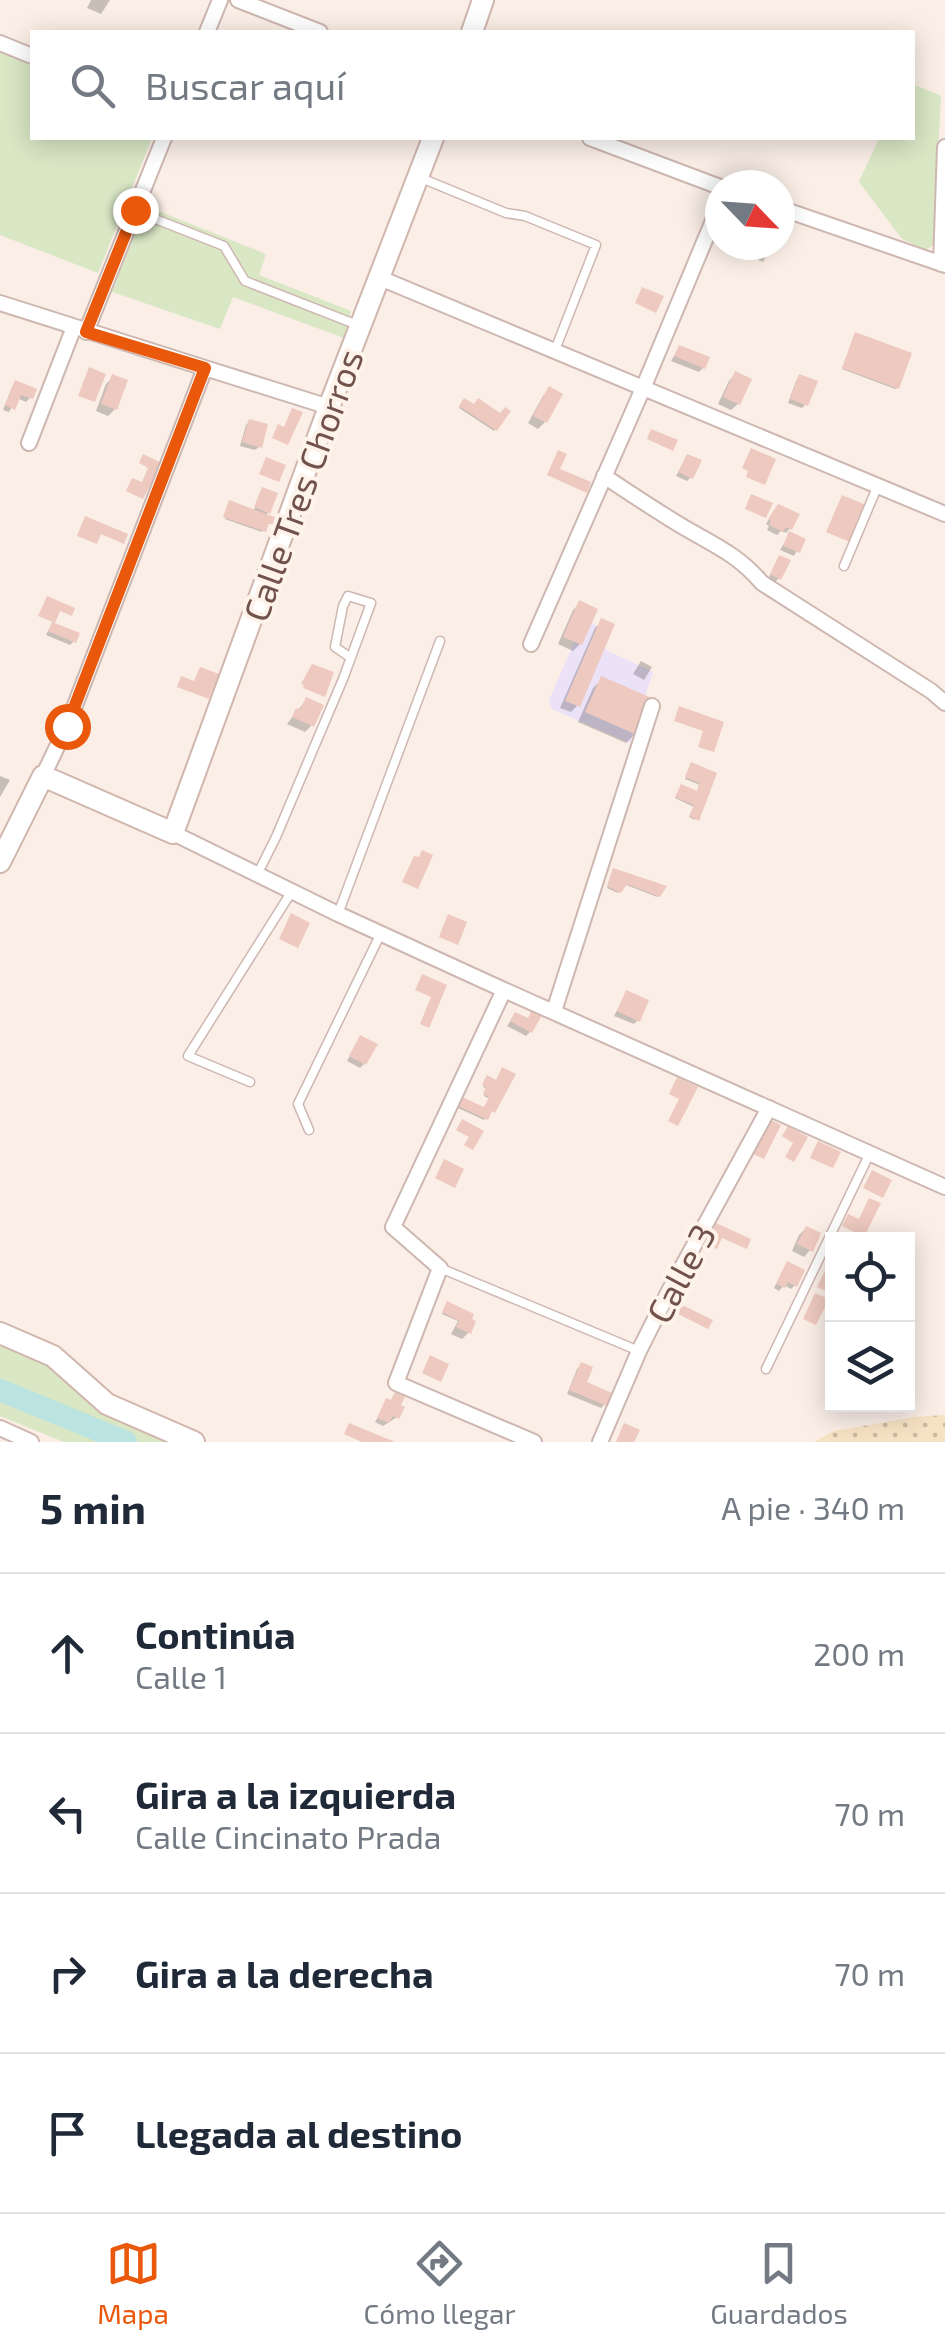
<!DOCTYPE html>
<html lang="es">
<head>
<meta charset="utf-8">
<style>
  :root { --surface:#fff; --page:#f6f6f7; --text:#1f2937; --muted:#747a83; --line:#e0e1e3; --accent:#ea580c }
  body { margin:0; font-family:"Exo 2",sans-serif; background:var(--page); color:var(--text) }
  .controls { position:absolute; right:30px; bottom:30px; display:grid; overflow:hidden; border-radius:0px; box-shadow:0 5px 25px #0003 }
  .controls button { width:90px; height:90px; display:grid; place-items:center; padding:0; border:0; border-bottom:2px solid var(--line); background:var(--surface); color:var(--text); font:50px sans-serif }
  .compass { position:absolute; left:705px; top:170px; width:90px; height:90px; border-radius:50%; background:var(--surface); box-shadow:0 5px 25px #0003; rotate:115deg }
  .stop { position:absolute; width:30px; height:30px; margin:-22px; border:8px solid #ea580c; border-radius:50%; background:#fff }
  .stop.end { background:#ea580c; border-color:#fff; box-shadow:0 2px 10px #0008 }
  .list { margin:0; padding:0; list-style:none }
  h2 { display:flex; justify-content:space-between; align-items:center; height:130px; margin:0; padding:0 40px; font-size:42px }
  h2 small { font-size:32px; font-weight:400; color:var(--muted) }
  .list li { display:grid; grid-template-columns:65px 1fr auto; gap:30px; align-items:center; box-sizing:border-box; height:160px; padding:0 40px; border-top:2px solid var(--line) }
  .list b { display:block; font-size:38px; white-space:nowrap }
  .list p { margin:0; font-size:32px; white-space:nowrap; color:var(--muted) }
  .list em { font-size:32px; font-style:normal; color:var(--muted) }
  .icon { flex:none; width:55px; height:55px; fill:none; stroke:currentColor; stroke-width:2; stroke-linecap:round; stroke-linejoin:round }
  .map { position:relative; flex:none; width:945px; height:1442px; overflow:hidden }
  .search { position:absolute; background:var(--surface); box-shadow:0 5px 25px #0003; left:30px; right:30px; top:30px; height:110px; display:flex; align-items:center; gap:25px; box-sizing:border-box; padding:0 35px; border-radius:0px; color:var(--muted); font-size:38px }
  .sheet { height:770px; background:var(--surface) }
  nav { display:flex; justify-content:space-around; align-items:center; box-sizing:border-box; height:140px; border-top:2px solid var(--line); background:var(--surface); font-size:28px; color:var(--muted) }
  nav a { display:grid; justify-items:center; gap:5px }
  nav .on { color:var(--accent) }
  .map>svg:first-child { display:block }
</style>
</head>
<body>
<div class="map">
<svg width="945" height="1442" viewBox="0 0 945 1442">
  <defs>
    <pattern id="sand-dots" width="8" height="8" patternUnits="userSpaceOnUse" patternTransform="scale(2.5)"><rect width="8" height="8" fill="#f7e2c3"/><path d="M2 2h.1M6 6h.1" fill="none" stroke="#ccbaa1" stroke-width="1.8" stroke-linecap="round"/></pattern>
  </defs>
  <rect width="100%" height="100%" fill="#faeee6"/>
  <path fill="#ebe2f7" d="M585 618 601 629 606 650 653 672 630 743 552 709 549 700Z"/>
  <path fill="#d9e7c5" d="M0 52 32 64V138H152L98 273 0 235Z
    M913 84 941 96 933 245 926 250 902 239 859 182 879 138H912Z
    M146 206 266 254 259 275 351 311 344 338 233 297 220 329 112 292Z
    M0 1339 59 1362 178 1442H64L0 1416Z"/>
  <path fill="url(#sand-dots)" d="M945 1415V1442H814L834 1431 915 1417Z"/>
  <path fill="#0003" d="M91 0H110L101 14 87 8Z
    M755 245 762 248 763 245H773L763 262 748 255Z
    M854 336 897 388 895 389 842 369Z
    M679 348 703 368 699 372 671 361Z
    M735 374 738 404 731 410 718 404 729 381Z
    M113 377 115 409 108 416 96 411 106 384Z
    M800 377 806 404 802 408 788 403 796 381Z
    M16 383 30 398 26 402 17 398 9 412 3 410 12 387Z
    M550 389 560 395 545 422 538 429 528 423 543 396Z
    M463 402 500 416 507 411 494 431 459 408Z
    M250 421 260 446 255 450 240 446 246 425Z
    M687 456 691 477 687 481 676 476Z
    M262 491 275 495 266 516 272 524 266 523 262 532 225 519 231 504 253 512Z
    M774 511 790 529 786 532 803 540 794 556 780 550 790 534 781 531 777 535 767 530 769 526 766 524Z
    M779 558V578L775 582 768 579Z
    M580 603V644L573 651 558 644 573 610Z
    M602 621 577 706 571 712 560 708 595 628Z
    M49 629 74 641 70 645 46 635Z
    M641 661 652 667 644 680 633 674Z
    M602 679 635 734 626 743 578 722 593 688Z
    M306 700 311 726 305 732 287 724Z
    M690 767 714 774 695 820 689 817 694 807 675 798 680 788 696 794 700 785 685 779Z
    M0 776 10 780 0 797Z
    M613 872 663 888 657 897 624 884 618 893 607 888Z
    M626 993 638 1020 634 1024 614 1016Z
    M515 1015 527 1021 530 1032 526 1036 507 1026Z
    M360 1038 364 1064 360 1068 347 1061Z
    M486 1079 496 1082 493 1111H489L484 1120 458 1108 462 1100 484 1110 490 1099 484 1096 487 1090 483 1086Z
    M806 1228 810 1250 804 1257 792 1251 799 1235Z
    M784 1268 795 1285 791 1289 784 1285 779 1291 774 1288Z
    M447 1304 469 1332 462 1339 451 1334 458 1321 442 1314Z
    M581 1365 584 1384 605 1404 601 1408 567 1394 577 1369Z
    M387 1401 397 1417 383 1426 375 1422Z"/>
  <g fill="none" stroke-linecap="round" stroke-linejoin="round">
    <path stroke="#bbe3e1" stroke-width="22" d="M0 1390 126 1442"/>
  </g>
  <path fill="#eec9bf" d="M642 287 664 296 656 313 635 303Z
    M855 332 912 353 899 389 842 368Z
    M679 345 710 357 705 369 674 356Z
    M89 367 106 374 95 402 78 396Z
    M735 371 752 379 740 405 723 397Z
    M112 374 128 380 117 410 101 404Z
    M799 374 818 381 808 406 790 399Z
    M15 380 37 389 33 399 21 395 15 410 5 405Z
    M549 386 563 394 547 423 533 416Z
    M464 398 474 404 478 398 500 413 505 407 511 411 497 431 459 406Z
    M292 408 303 412 288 445 272 438 278 424 284 427Z
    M249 419 268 424 262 448 242 442Z
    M651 429 678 440 673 451 647 439Z
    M751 448 776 459 765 485 746 477 748 471 742 468Z
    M558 450 567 454 560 469 591 482 587 493 547 475Z
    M143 454 162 463 143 499 126 491 132 478 142 482 148 468 139 463Z
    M687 454 702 460 693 479 678 472Z
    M266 457 286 465 279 482 259 474Z
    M262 487 278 493 270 514 254 507Z
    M751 494 773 503 766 518 745 509Z
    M842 495 866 505 850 542 826 532Z
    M229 500 277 518 274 525 269 523 266 532 223 517Z
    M778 504 800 514 792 530 786 527 783 532 769 525 771 521 768 519Z
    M85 516 128 534 124 544 101 534 97 544 77 536Z
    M789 531 806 539 800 553 783 546Z
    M779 555 791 560 781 580 770 574Z
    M47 596 75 608 72 616 60 611 55 623 38 616Z
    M579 600 598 609 582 645 563 637Z
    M601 618 615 624 580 707 565 701Z
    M52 622 80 633 76 643 48 631Z
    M312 664 334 672 325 697 303 688 304 685 301 684Z
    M200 667 219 674 209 699 177 687 181 676 194 681Z
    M601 676 654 699 637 735 585 712Z
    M306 697 324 705 314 727 292 717 296 708 300 710Z
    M679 706 724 722 714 752 698 747 703 731 674 721Z
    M691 762 717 773 699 821 689 816 694 805 675 797 681 784 697 791 699 783 685 777Z
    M422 850 433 855 418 889 402 882 414 856 419 857Z
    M613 868 667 886 660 897 627 884 621 893 607 886Z
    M291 913 310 923 298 948 279 939Z
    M448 914 467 922 458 945 439 937Z
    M422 974 447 985 429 1028 420 1024 431 997 415 990Z
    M626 990 649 1000 640 1022 617 1011Z
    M532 1010 542 1015 532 1033 510 1021 515 1012 528 1018Z
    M360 1035 378 1044 366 1065 349 1056Z
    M502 1067 516 1074 495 1113 492 1111 488 1120 458 1106 462 1097 484 1107 489 1097 483 1094 486 1087 482 1084 487 1075 496 1080Z
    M677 1077 698 1087 678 1126 668 1121 679 1099 669 1094Z
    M462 1119 484 1131 473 1150 464 1145 469 1137 456 1130Z
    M769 1119 781 1125 764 1159 753 1154Z
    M788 1126 808 1137 794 1162 785 1157 793 1143 782 1136Z
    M818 1141 841 1152 833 1168 810 1158Z
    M444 1159 464 1169 455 1188 435 1178Z
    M872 1170 892 1180 883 1198 863 1188Z
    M869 1198 881 1203 864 1237 842 1226 848 1214 859 1219Z
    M716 1223 751 1239 747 1249 722 1238 717 1249 707 1245Z
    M806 1226 821 1233 813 1252 797 1244Z
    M787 1261 805 1270 797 1287 788 1282 785 1288 776 1284Z
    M829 1262 832 1264V1294L817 1287Z
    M815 1293 829 1299 816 1325 803 1319Z
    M447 1301 474 1314 472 1319 476 1321 471 1334 456 1327 459 1321 442 1312Z
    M678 1303 713 1320 708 1329 674 1312Z
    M430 1355 449 1364 441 1382 422 1373Z
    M581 1362 593 1367 587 1382 612 1393 607 1406 569 1390Z
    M395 1392 405 1397 401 1405 405 1407 399 1419 393 1416 389 1423 377 1418 386 1398 391 1400Z
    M349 1423 395 1442H362L344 1434Z
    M624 1423 640 1430 634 1442H616Z"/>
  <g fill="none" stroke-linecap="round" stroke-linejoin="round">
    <g stroke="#cdb7b0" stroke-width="11">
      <path id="lane" d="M421 178 506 213 525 216 596 245 555 350
        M135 211 224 246 245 281 360 326
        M844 566 878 485
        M258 873 276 837 343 679 371 603 348 596 343 606 335 647 351 658
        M338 914 440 641
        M250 1082 188 1056 292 891
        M309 1130 298 1104 381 933
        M440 1268 639 1351
        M766 1369 869 1155"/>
    </g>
    <g stroke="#cdb7b0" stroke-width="18">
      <path id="street" d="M238 0 320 32
        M207 32 220 0
        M0 43 32 56
        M590 138 720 187
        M780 208 945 265
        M941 264 945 147
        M380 278 945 514
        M0 303 205 368
        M86 332 164 138
        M29 443 74 327
        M604 476C631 494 658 512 685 528 716 546 738 555 762 583L931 691 945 703
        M531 644 644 386 720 204
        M43 776 67 726 205 368 329 407
        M173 833 338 914 504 990 945 1187
        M504 990 393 1227 440 1268 396 1383 534 1442
        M554 1011 652 706
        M0 1428 31 1442
        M600 1442 639 1351 669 1291 769 1108"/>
    </g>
    <g stroke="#d0b6ad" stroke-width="24">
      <path id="secondary" d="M472 32 483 0
        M0 862 43 776 173 833 329 407 433 138
        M0 1333 53 1356 107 1404 194 1442"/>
    </g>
    <use href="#lane" stroke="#fff" stroke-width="8"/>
    <use href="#street" stroke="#fff" stroke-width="14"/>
    <use href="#secondary" stroke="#fff" stroke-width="20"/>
  </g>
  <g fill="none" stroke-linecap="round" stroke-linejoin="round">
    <path stroke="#ea580c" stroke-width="12" d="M67 726 205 368 86 332 135 210"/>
  </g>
  <g text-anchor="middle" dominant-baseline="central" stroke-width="8" stroke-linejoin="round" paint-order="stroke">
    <g font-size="35" fill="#72534c" stroke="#fef3eb">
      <text transform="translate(302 485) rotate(-70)">Calle Tres Chorros</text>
      <text transform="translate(680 1273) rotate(-62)">Calle 3</text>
    </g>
  </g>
</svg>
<div class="controls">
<button><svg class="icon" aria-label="locate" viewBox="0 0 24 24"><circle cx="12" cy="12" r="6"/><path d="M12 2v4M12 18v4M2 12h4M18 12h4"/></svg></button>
<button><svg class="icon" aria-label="layers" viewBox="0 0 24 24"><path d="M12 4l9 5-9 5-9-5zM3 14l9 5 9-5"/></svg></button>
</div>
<svg class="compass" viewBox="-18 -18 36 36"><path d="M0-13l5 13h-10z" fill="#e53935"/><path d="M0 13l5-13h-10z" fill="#747a83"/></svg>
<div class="stop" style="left:67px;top:726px"></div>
<div class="stop end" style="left:135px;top:210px"></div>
<div class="search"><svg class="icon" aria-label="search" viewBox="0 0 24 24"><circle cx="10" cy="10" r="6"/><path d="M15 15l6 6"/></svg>Buscar aquí</div>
</div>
<section class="sheet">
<h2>5 min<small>A pie · 340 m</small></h2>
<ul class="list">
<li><svg class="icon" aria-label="ahead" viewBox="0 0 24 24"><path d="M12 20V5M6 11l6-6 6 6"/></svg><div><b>Continúa</b><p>Calle 1</p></div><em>200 m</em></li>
<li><svg class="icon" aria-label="left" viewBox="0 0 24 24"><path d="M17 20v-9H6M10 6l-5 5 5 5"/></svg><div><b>Gira a la izquierda</b><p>Calle Cincinato Prada</p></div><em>70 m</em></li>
<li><svg class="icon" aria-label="right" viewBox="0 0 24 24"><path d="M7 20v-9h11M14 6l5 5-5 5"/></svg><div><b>Gira a la derecha</b></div><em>70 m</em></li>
<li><svg class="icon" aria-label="arrive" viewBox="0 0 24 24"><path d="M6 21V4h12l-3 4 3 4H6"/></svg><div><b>Llegada al destino</b></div></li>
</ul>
</section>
<nav>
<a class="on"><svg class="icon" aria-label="map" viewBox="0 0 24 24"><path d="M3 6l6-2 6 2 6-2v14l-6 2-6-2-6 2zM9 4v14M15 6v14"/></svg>Mapa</a>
<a><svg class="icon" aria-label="directions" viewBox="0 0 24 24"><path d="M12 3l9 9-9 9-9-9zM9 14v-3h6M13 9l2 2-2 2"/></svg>Cómo llegar</a>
<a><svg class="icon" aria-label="saved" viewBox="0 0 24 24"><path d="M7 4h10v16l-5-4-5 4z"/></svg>Guardados</a>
</nav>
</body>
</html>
